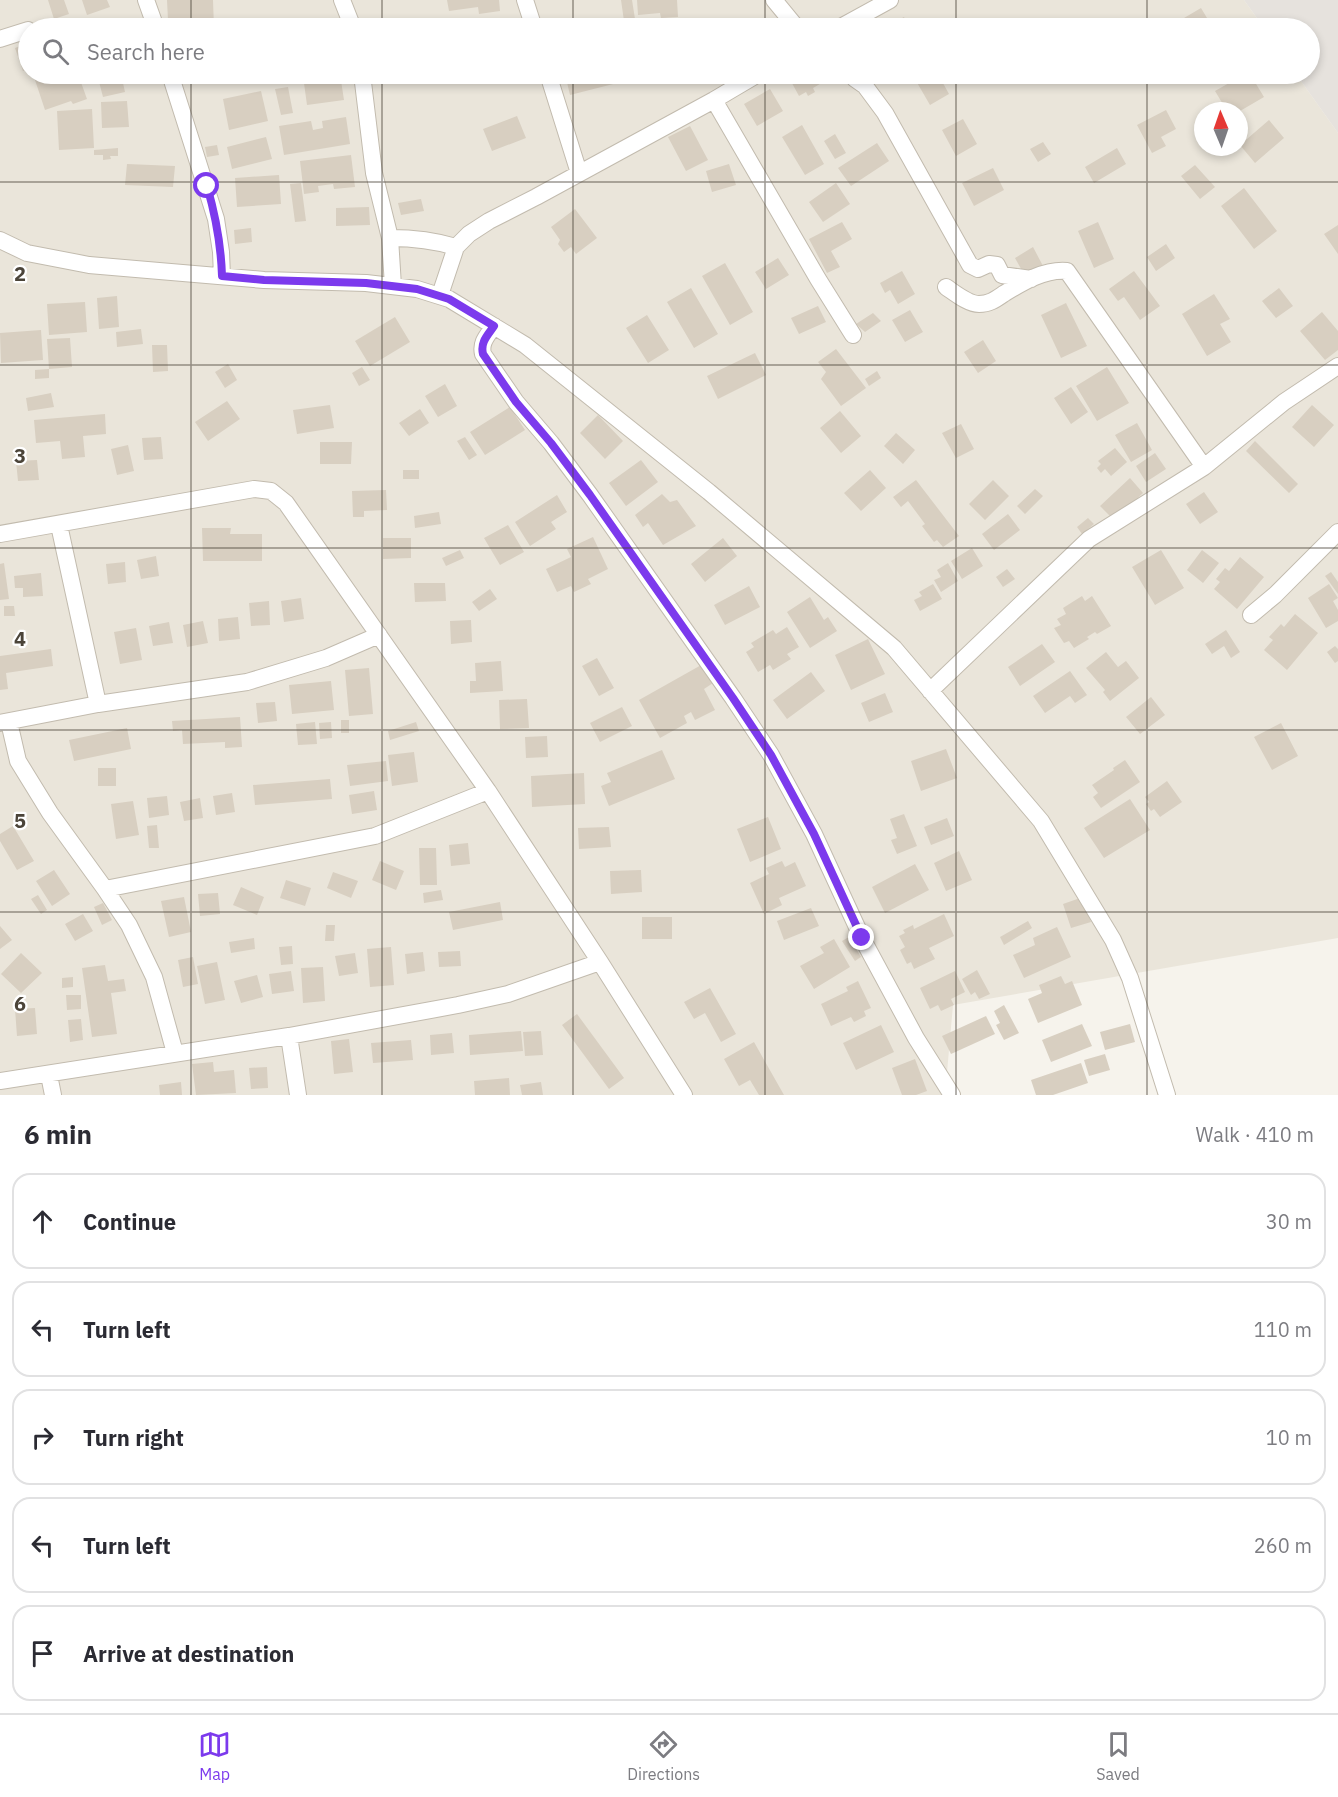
<!DOCTYPE html>
<html lang="en">
<head>
<meta charset="utf-8">
<style>
  :root { --surface:#fff; --page:#f2f2f3; --text:#2b2b33; --muted:#7c7c81; --line:#e1e1e2; --accent:#7c3aed }
  body { margin:0; font-family:"IBM Plex Sans",sans-serif; background:var(--page); color:var(--text) }
  .compass { position:absolute; left:1194px; top:102px; width:54px; height:54px; border-radius:50%; background:var(--surface); box-shadow:0 3px 9px #0003; rotate:358deg }
  .stop { position:absolute; width:18px; height:18px; margin:-14px; border:4px solid #7c3aed; border-radius:50%; background:#fff }
  .stop.end { background:#7c3aed; border-color:#fff; box-shadow:0 2px 6px #0008 }
  .list { margin:0; padding:0; list-style:none }
  h2 { display:flex; justify-content:space-between; align-items:center; height:78px; margin:0; padding:0 24px; font-size:26px }
  h2 small { font-size:20px; font-weight:400; color:var(--muted) }
  .list li { display:grid; grid-template-columns:39px 1fr auto; gap:18px; align-items:center; box-sizing:border-box; height:96px; margin:0 12px 12px; padding:0 12px; border:2px solid var(--line); border-radius:18px }
  .list b { display:block; font-size:22px; white-space:nowrap }
  .list em { font-size:20px; font-style:normal; color:var(--muted) }
  .icon { flex:none; width:33px; height:33px; fill:none; stroke:currentColor; stroke-width:2; stroke-linecap:round; stroke-linejoin:round }
  .map { position:relative; flex:none; width:1338px; height:1095px; overflow:hidden }
  .search { position:absolute; background:var(--surface); box-shadow:0 3px 9px #0003; left:18px; right:18px; top:18px; height:66px; display:flex; align-items:center; gap:15px; box-sizing:border-box; padding:0 21px; border-radius:33px; color:var(--muted); font-size:22px }
  .sheet { height:618px; background:var(--surface) }
  nav { display:flex; justify-content:space-around; align-items:center; box-sizing:border-box; height:84px; border-top:2px solid var(--line); background:var(--surface); font-size:16px; color:var(--muted) }
  nav a { display:grid; justify-items:center; gap:3px }
  nav .on { color:var(--accent) }
  .map>svg:first-child { display:block }
</style>
</head>
<body>
<div class="map">
<svg width="1338" height="1095" viewBox="0 0 1338 1095">
  <rect width="100%" height="100%" fill="#f6f3ec"/>
  <path fill="#eae5da" fill-rule="evenodd" d="M0 0H1244L1264 28H28V74H1296L1338 133V938L953 1005 945 1095H0ZM1203 111H1239V147H1203Z"/>
  <path fill="#e6e2dd" d="M1244 0H1338V133L1296 74H1310V28H1264Z"/>
  <path fill="#d8cfc1" d="M48 0H64L69 14 54 19Z
    M82 0H107L110 7 87 15Z
    M167 0H213L214 28H195V20H168Z
    M447 0H499L500 11 479 14 478 7 449 11Z
    M621 0H632L635 19 624 21Z
    M637 0H677L678 17 661 18 660 13 638 15Z
    M1201 8 1213 28H1167Z
    M904 17 909 28H888L887 26Z
    M104 18 106 28H81L80 23Z
    M28 43V69L23 71 15 48Z
    M54 74H78L87 99 73 104 71 101 45 110 35 80Z
    M97 74H121L125 92 103 97Z
    M245 74H267L268 77 247 81Z
    M317 74H340L344 100 307 105 303 76Z
    M565 74H627L629 80 570 95Z
    M787 74H821L825 81 813 88 815 92 808 96 806 92 799 96Z
    M912 74H938L949 94 930 105Z
    M1245 74H1250L1264 97 1240 111H1227L1215 91Z
    M288 87 293 113 281 115 275 89Z
    M770 89 783 111 757 126 744 104Z
    M261 91 268 121 229 130 223 99Z
    M127 101 129 127 102 128 101 102Z
    M92 109 94 148 59 150 57 111Z
    M1166 110 1176 129 1161 137 1166 146 1152 153 1137 125Z
    M517 116 526 138 492 151 483 129Z
    M346 117 350 144 284 155 279 126 311 121 313 130 323 128 322 121Z
    M963 119 977 144 956 156 942 130Z
    M1269 120 1284 138 1255 163 1240 145Z
    M802 125 824 164 805 175 782 137Z
    M690 126 708 160 686 171 668 137Z
    M835 134 846 153 835 159 824 141Z
    M266 137 272 159 232 169 227 147Z
    M1043 142 1051 154 1038 162 1030 149Z
    M877 143 889 161 851 186 838 168Z
    M217 145 219 155 207 157 205 147Z
    M118 148V156H110L111 159 103 160V155H94V150Z
    M1117 148 1126 164 1094 183 1085 167Z
    M351 155 355 187 334 189 333 184 318 186 319 192 304 194 300 161Z
    M127 164 175 166 173 187 125 185Z
    M729 164 736 185 712 192 706 171Z
    M1195 165 1215 187 1200 199 1181 176Z
    M993 168 1004 190 974 206 962 183Z
    M279 175 281 204 237 207 235 178Z
    M301 183 306 221 295 222 290 184Z
    M836 183 850 204 823 222 809 202Z
    M1244 188 1277 231 1254 249 1221 206Z
    M421 199 424 211 401 215 398 203Z
    M369 207 370 225 336 226V208Z
    M575 209 597 238 576 254 571 247 564 252 558 244 560 240 551 227Z
    M842 222 852 239 831 251 840 267 827 273 809 239Z
    M1098 222 1114 259 1094 268 1078 231Z
    M1338 225V254L1324 234Z
    M251 228 252 242 235 244 234 230Z
    M1166 244 1175 258 1156 271 1147 257Z
    M1033 247 1043 266 1025 276 1015 258Z
    M778 258 789 275 766 289 755 272Z
    M725 263 753 312 730 325 702 276Z
    M902 271 915 294 898 304 890 290 885 293 880 283Z
    M1134 271 1160 306 1140 320 1124 297 1118 301 1109 289Z
    M691 288 718 334 694 348 667 302Z
    M1279 288 1293 306 1276 318 1262 301Z
    M1214 294 1230 319 1220 324 1231 342 1207 356 1182 314Z
    M117 296 119 327 99 329 97 298Z
    M85 302 87 332 49 335 47 304Z
    M1066 303 1087 346 1061 358 1041 315Z
    M818 306 826 322 799 334 791 318Z
    M910 310 923 332 905 342 892 320Z
    M1322 312 1338 331V350L1325 360 1300 331Z
    M873 313 881 321 865 332 856 324Z
    M647 315 669 350 648 363 626 328Z
    M395 317 410 342 370 366 355 341Z
    M141 329 143 344 117 347 116 332Z
    M41 330 43 360 1 363 0 333Z
    M70 338 72 367 49 369 47 339Z
    M983 340 996 361 978 373 964 352Z
    M152 345H167L168 371 153 372Z
    M836 349 866 388 841 406 821 379 826 372 818 362Z
    M755 353 766 375 718 399 707 376Z
    M228 364 237 380 225 388 215 372Z
    M362 367 370 380 359 386 352 373Z
    M1107 367 1129 403 1097 421 1076 386Z
    M49 369V378L35 379V370Z
    M877 371 881 378 869 386 865 379Z
    M445 384 457 406 438 417 425 396Z
    M1071 387 1088 412 1071 424 1054 398Z
    M51 393 54 407 28 411 26 398Z
    M227 401 240 419 208 441 195 422Z
    M330 405 334 428 297 434 293 410Z
    M1312 405 1334 425 1314 447 1292 427Z
    M510 407 525 430 485 455 470 432Z
    M420 409 429 423 409 436 399 423Z
    M840 411 861 436 841 453 820 428Z
    M105 414 106 434 83 436 85 457 62 459 60 441 36 443 34 420Z
    M598 415 623 441 605 459 580 433Z
    M1137 423 1152 450 1131 462 1115 435Z
    M961 424 974 449 956 458 942 433Z
    M896 433 915 450 903 464 884 446Z
    M161 437 163 459 144 460 142 438Z
    M465 437 477 455 469 460 457 441Z
    M1255 441 1298 484 1289 493 1246 451Z
    M320 442H352L351 464H320Z
    M128 445 134 471 117 475 111 449Z
    M1115 448 1127 462 1111 476 1105 469 1101 473 1097 468 1101 464 1098 461Z
    M1155 453 1166 469 1146 482 1136 466Z
    M37 460 39 480 18 481 16 461Z
    M641 460 658 482 626 506 609 483Z
    M403 470H419V479H403Z
    M870 470 886 488 861 511 844 493Z
    M1130 478 1143 493 1114 520 1100 506Z
    M916 480 959 536 943 547 937 540 934 542 922 526 925 524 908 501 901 507 893 497Z
    M993 480 1009 496 985 520 969 504Z
    M1035 489 1043 496 1025 514 1017 506Z
    M386 490 387 510 364 511V517H353L352 491Z
    M1204 492 1218 512 1200 524 1186 504Z
    M662 494 670 502 677 500 696 526 663 545 648 523 643 527 635 515Z
    M557 495 567 512 551 522 556 529 530 546 515 522Z
    M439 512 441 524 415 528 414 516Z
    M1008 514 1020 530 994 550 982 534Z
    M1088 518 1094 524 1082 534 1077 527Z
    M508 525 524 552 500 565 484 538Z
    M202 528H231L230 534H262V561H203Z
    M593 537 608 569 588 579 591 584 574 592 571 586 557 592 546 569 571 557 567 549Z
    M383 538H411V558L383 559Z
    M723 538 737 556 705 582 691 564Z
    M972 548 983 566 962 579 951 561Z
    M460 550 464 558 446 566 442 558Z
    M1161 550 1184 588 1155 605 1132 567Z
    M1202 550 1219 563 1203 583 1187 570Z
    M156 556 159 576 141 579 137 560Z
    M1240 557 1264 577 1237 609 1214 589 1220 582 1216 579 1225 568 1229 571Z
    M125 562 126 582 108 584 106 564Z
    M4 563 9 599 0 600V564Z
    M948 563 958 581 941 592 934 580 941 577 937 570Z
    M1007 569 1015 579 1003 587 996 577Z
    M1331 572 1338 582V594L1325 576Z
    M41 573 43 596 23 597V588H15L14 576Z
    M414 583H445L446 601 415 602Z
    M933 584 942 599 920 611 914 600 922 596 919 592Z
    M1329 584 1338 598 1333 601 1338 610V621L1326 628 1308 598Z
    M749 586 760 607 725 625 714 605Z
    M490 589 497 599 479 611 472 602Z
    M1082 596 1085 601 1092 596 1111 626 1097 634 1095 632 1087 637 1089 639 1074 648 1069 641 1064 643 1054 628 1061 625 1057 619 1066 614 1063 608Z
    M810 597 824 620 828 617 837 631 810 648 787 612Z
    M301 598 304 619 284 622 281 601Z
    M269 601 270 625 251 626 249 603Z
    M4 606H14L15 616H4Z
    M1295 614 1318 633 1287 670 1264 650 1273 640 1269 637 1281 624 1284 627Z
    M238 617 240 639 219 641 218 619Z
    M471 620 472 642 451 644 450 621Z
    M203 621 208 643 187 647 183 625Z
    M169 622 173 643 153 646 149 626Z
    M787 627 799 647 787 654 791 659 773 670 770 665 758 672 746 652 754 647 751 643 773 630 776 634Z
    M136 628 142 660 120 664 114 632Z
    M1226 630 1240 652 1231 658 1224 646 1212 654 1205 644Z
    M868 639 885 674 851 690 835 655Z
    M1042 644 1055 662 1020 686 1008 667Z
    M1335 646 1338 649V661L1335 663 1327 652Z
    M51 649 53 666 6 673 8 689 0 690V656Z
    M1106 652 1118 667 1126 661 1139 678 1110 701 1103 692 1105 690 1086 668Z
    M597 658 614 688 599 696 582 666Z
    M501 661 503 691 470 693V681H476L475 663Z
    M703 664 713 683 704 689 715 710 695 720 691 712 684 716 687 723 660 738 639 700Z
    M369 668 373 714 349 716 345 670Z
    M1070 671 1087 695 1075 703 1070 696 1045 713 1033 696Z
    M811 672 825 691 787 719 773 700Z
    M331 681 334 710 292 714 289 685Z
    M885 693 893 712 869 722 861 703Z
    M1151 697 1165 715 1140 734 1126 717Z
    M527 699 529 728 500 729 499 700Z
    M275 702 277 721 258 723 256 703Z
    M622 707 632 726 600 742 590 723Z
    M240 717 242 747 225 748V742L183 744 182 730 173 731 172 721Z
    M341 720H349V733H341Z
    M315 722 317 744 298 745 296 724Z
    M331 722 332 738 320 739 319 723Z
    M416 722 419 731 390 740 388 731Z
    M1281 723 1298 756 1272 770 1254 737Z
    M127 728 131 749 74 761 69 740Z
    M547 736 548 757 526 758 525 737Z
    M946 749 957 778 921 791 911 761Z
    M662 750 675 779 609 806 601 786 611 782 607 773Z
    M414 752 418 782 392 786 388 755Z
    M1125 760 1140 782 1101 808 1093 797 1098 793 1092 785 1114 770 1113 768Z
    M386 761 388 781 350 786 347 765Z
    M98 768H116V786H98Z
    M584 773 585 804 532 807 531 776Z
    M330 779 332 799 255 805 253 785Z
    M1167 781 1182 802 1160 817 1154 809 1151 811 1146 804 1149 802 1145 797Z
    M374 791 377 810 352 814 349 795Z
    M232 793 235 812 216 815 213 796Z
    M167 796 169 815 149 818 147 798Z
    M200 798 203 818 184 821 180 802Z
    M1130 799 1150 830 1104 858 1084 828Z
    M133 801 139 835 116 839 111 804Z
    M904 814 917 846 897 854 891 840 897 838 890 819Z
    M768 817 781 849 750 862 737 829Z
    M947 818 954 836 931 845 924 827Z
    M157 825 159 848H149L147 826Z
    M13 826 34 861 17 870 0 841V834Z
    M609 827 611 847 579 849 578 828Z
    M468 843 470 864 451 866 449 845Z
    M419 848H436L437 885H420Z
    M959 851 972 880 946 891 934 863Z
    M380 861 404 871 396 890 372 880Z
    M782 861 785 867 795 862 806 886 779 898 782 905 764 914 750 883 769 874 766 868Z
    M915 864 929 890 885 913 872 887Z
    M54 870 70 894 52 906 36 881Z
    M641 870 642 892 611 894 610 871Z
    M333 872 358 881 351 898 327 888Z
    M286 880 311 888 305 906 280 898Z
    M241 887 264 897 257 915 233 905Z
    M441 890 443 900 424 903 423 893Z
    M218 893 220 914 200 916 198 894Z
    M38 895 47 910 41 914 31 899Z
    M184 897 191 932 169 937 161 901Z
    M1083 897 1091 922 1071 928 1063 904Z
    M500 902 503 920 453 930 449 912Z
    M103 903 112 920 102 925 94 907Z
    M811 908 819 926 784 940 777 921Z
    M83 914 93 931 75 941 65 924Z
    M944 914 954 936 929 948 935 959 914 969 911 962 907 964 900 950 905 947 899 936 905 933 903 930 913 925 914 929Z
    M642 917H672V939H642Z
    M1028 921 1032 928 1004 945 1000 937Z
    M326 925H335L334 941H325Z
    M0 926 12 940 0 949Z
    M1057 927 1071 957 1024 978 1013 955 1035 945 1033 938Z
    M849 937 861 957 855 961 842 941Z
    M254 938 255 949 231 953 229 942Z
    M834 939 850 967 814 989 800 966 824 953 820 947Z
    M292 946 293 964 281 965 279 947Z
    M391 947 394 985 370 987 367 949Z
    M460 951 461 966 439 967 438 952Z
    M423 952 425 971 407 974 405 954Z
    M21 953 42 973 21 993 1 974Z
    M355 953 358 973 339 976 335 956Z
    M193 957 198 984 183 987 178 960Z
    M217 962 225 1000 205 1004 197 966Z
    M105 965 108 981 124 979 126 991 111 993 117 1034 92 1037 82 968Z
    M323 967 325 1001 303 1003 301 968Z
    M977 970 990 994 979 999 975 992 971 995 962 979Z
    M291 971 294 991 272 994 269 974Z
    M955 971 965 992 951 999 954 1005 941 1011 938 1005 930 1009 920 988Z
    M257 975 263 997 241 1003 234 981Z
    M1061 976 1065 984 1072 981 1082 1005 1038 1023 1028 999 1042 993 1039 985Z
    M73 977V987L62 988V978Z
    M858 981 871 1008 864 1011 866 1016 854 1022 851 1017 831 1026 821 1004 848 991 846 987Z
    M710 988 736 1034 721 1042 705 1013 694 1019 684 1002Z
    M66 995H81V1009L67 1010Z
    M1004 1005 1019 1033 1004 1040 996 1025 1000 1023 994 1011Z
    M35 1008 37 1034 17 1036 15 1009Z
    M577 1014 624 1078 609 1089 562 1025Z
    M986 1016 995 1034 951 1054 942 1036Z
    M81 1019 83 1040 70 1042 68 1020Z
    M1082 1024 1092 1046 1051 1062 1042 1040Z
    M1130 1024 1135 1042 1105 1050 1100 1032Z
    M881 1025 894 1052 856 1070 843 1043Z
    M521 1031 523 1051 470 1055 469 1035Z
    M541 1031 543 1055 525 1056 523 1032Z
    M452 1033 454 1053 431 1055 430 1035Z
    M349 1039 353 1072 334 1074 331 1041Z
    M411 1040 413 1060 373 1063 371 1043Z
    M754 1042 784 1095H759L750 1080 739 1086 724 1059Z
    M1105 1054 1110 1070 1089 1076 1084 1060Z
    M915 1059 927 1091 916 1095H902L892 1068Z
    M213 1062 214 1072 234 1070 236 1093 196 1095 192 1064Z
    M1081 1063 1088 1083 1053 1095H1036L1031 1080Z
    M267 1067 268 1088 251 1089 249 1068Z
    M509 1078 510 1095H475L474 1081Z
    M181 1082 182 1095H160L159 1085Z
    M541 1082 543 1095H522L520 1085Z"/>
  <g fill="none" stroke-linecap="round" stroke-linejoin="round">
    <g stroke="#c2bbae" stroke-width="18">
      <path id="street" d="M146 0 156 28
        M342 0 353 28
        M525 0 534 28
        M774 0 797 28
        M839 28 890 0
        M0 39 28 30
        M170 74 216 219 221 252 222 276
        M362 74 374 173 390 238 393 286
        M548 74 579 173
        M851 74 855 79 865 86 885 113 970 265 978 269 989 264 997 265 1002 275 1031 279
        M714 100 818 279 853 335
        M390 238C413 238 433 240 456 247
        M0 240 27 253 89 265 264 280 366 283 417 289 449 299 525 345 709 492 894 648 1041 821 1113 940 1130 978 1167 1095
        M440 295 456 247 469 234 489 221 536 197 714 100 758 74
        M494 326C488 335 480 342 483 354L516 402 551 443 590 495 733 698 771 755 814 834 862 938 916 1038 952 1095
        M1204 467 1284 402 1338 366
        M59 525 98 704
        M0 534 254 489 271 491 286 503 488 791 600 962 684 1095
        M1251 615 1275 595 1338 532
        M930 691 1089 539 1204 467 1067 271C1045 269 1023 282 1005 293 996 299 990 304 979 304 968 304 955 293 946 287
        M9 722 18 761 50 813 105 889 375 836 488 791
        M0 723 98 704 247 682 326 658 379 635
        M105 889 129 925 154 977 175 1053
        M289 1036 298 1095
        M49 1075 53 1095
        M0 1081 289 1036 458 1005 508 994 600 962"/>
    </g>
    <use href="#street" stroke="#fff" stroke-width="16"/>
  </g>
  <g fill="none" stroke-linecap="round" stroke-linejoin="round">
    <path stroke="#7c3aed" stroke-width="8" d="M207 186C216 217 221 244 222 276L264 280 366 283 417 289 449 299 494 326C488 335 480 342 483 354L516 402 551 443 590 495 733 698 771 755 814 834 862 938"/>
  </g>
  <path fill="none" stroke="#4b4439" stroke-width="1.5" stroke-opacity="0.55" d="M191 0V28M382 0V28M573 0V28M765 0V28M956 0V28M1147 0V28M191 74V1095M382 74V1095M573 74V1095M765 74V1095M956 74V1095M1147 74V1095M0 182H1338M0 365H1338M0 548H1338M0 730H1338M0 912H1338"/>
  <g font-size="20" text-anchor="middle" font-weight="bold" fill="#4b4439" stroke="#fff" stroke-width="4.5" stroke-linejoin="round" paint-order="stroke">
    <text x="20" y="281">2</text>
    <text x="20" y="463">3</text>
    <text x="20" y="646">4</text>
    <text x="20" y="828">5</text>
    <text x="20" y="1011">6</text>
  </g>
</svg>
<svg class="compass" viewBox="-18 -18 36 36"><path d="M0-13l5 13h-10z" fill="#e53935"/><path d="M0 13l5-13h-10z" fill="#7c7c81"/></svg>
<div class="stop" style="left:207px;top:186px"></div>
<div class="stop end" style="left:862px;top:938px"></div>
<div class="search"><svg class="icon" aria-label="search" viewBox="0 0 24 24"><circle cx="10" cy="10" r="6"/><path d="M15 15l6 6"/></svg>Search here</div>
</div>
<section class="sheet">
<h2>6 min<small>Walk · 410 m</small></h2>
<ul class="list">
<li><svg class="icon" aria-label="ahead" viewBox="0 0 24 24"><path d="M12 20V5M6 11l6-6 6 6"/></svg><div><b>Continue</b></div><em>30 m</em></li>
<li><svg class="icon" aria-label="left" viewBox="0 0 24 24"><path d="M17 20v-9H6M10 6l-5 5 5 5"/></svg><div><b>Turn left</b></div><em>110 m</em></li>
<li><svg class="icon" aria-label="right" viewBox="0 0 24 24"><path d="M7 20v-9h11M14 6l5 5-5 5"/></svg><div><b>Turn right</b></div><em>10 m</em></li>
<li><svg class="icon" aria-label="left" viewBox="0 0 24 24"><path d="M17 20v-9H6M10 6l-5 5 5 5"/></svg><div><b>Turn left</b></div><em>260 m</em></li>
<li><svg class="icon" aria-label="arrive" viewBox="0 0 24 24"><path d="M6 21V4h12l-3 4 3 4H6"/></svg><div><b>Arrive at destination</b></div></li>
</ul>
</section>
<nav>
<a class="on"><svg class="icon" aria-label="map" viewBox="0 0 24 24"><path d="M3 6l6-2 6 2 6-2v14l-6 2-6-2-6 2zM9 4v14M15 6v14"/></svg>Map</a>
<a><svg class="icon" aria-label="directions" viewBox="0 0 24 24"><path d="M12 3l9 9-9 9-9-9zM9 14v-3h6M13 9l2 2-2 2"/></svg>Directions</a>
<a><svg class="icon" aria-label="saved" viewBox="0 0 24 24"><path d="M7 4h10v16l-5-4-5 4z"/></svg>Saved</a>
</nav>
</body>
</html>
